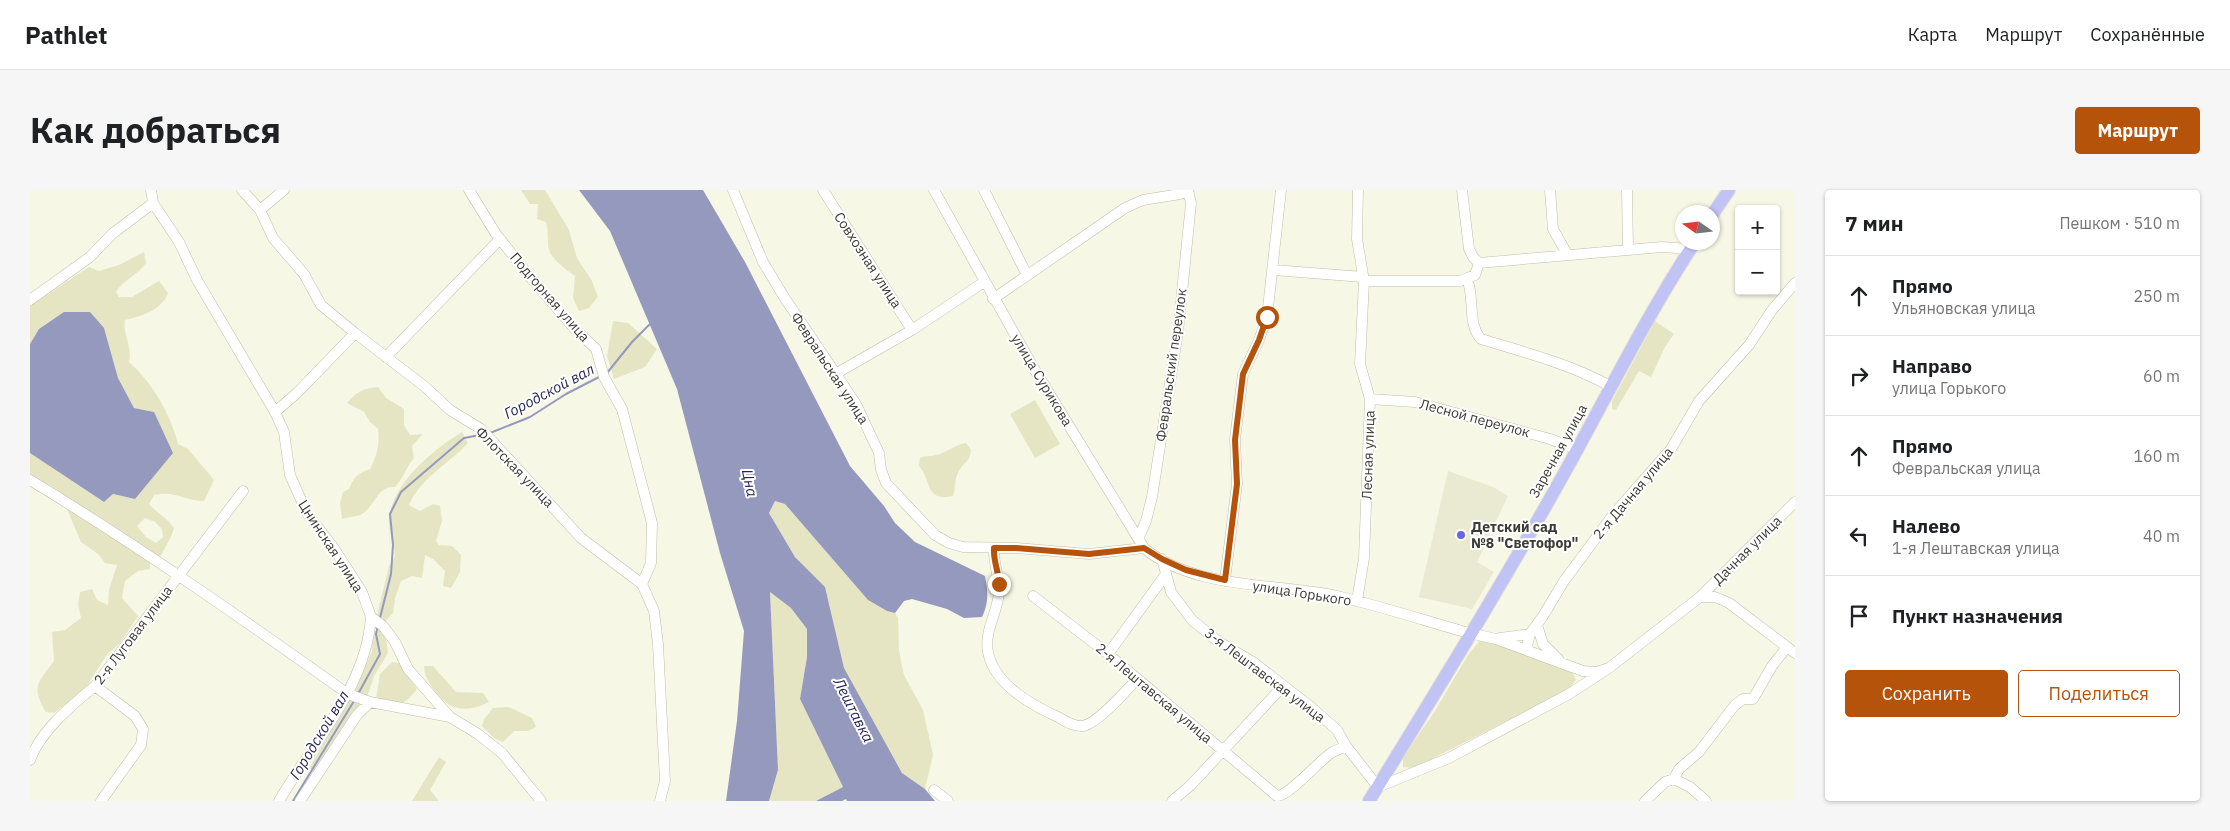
<!DOCTYPE html>
<html lang="ru">
<head>
<meta charset="utf-8">
<style>
  :root { --surface:#fff; --page:#f6f6f6; --text:#202124; --muted:#757577; --line:#e0e0e0; --accent:#b45309 }
  body { margin:0; font-family:"IBM Plex Sans",sans-serif; background:var(--page); color:var(--text) }
  .controls { position:absolute; right:15px; top:15px; display:grid; overflow:hidden; border-radius:5px; box-shadow:0 1px 4px #0004 }
  .controls button { width:45px; height:45px; display:grid; place-items:center; padding:0; border:0; border-bottom:1px solid var(--line); background:var(--surface); color:var(--text); font:25px sans-serif }
  .compass { position:absolute; left:1645px; top:15px; width:45px; height:45px; border-radius:50%; background:var(--surface); box-shadow:0 1px 4px #0004; rotate:284deg }
  .stop { position:absolute; width:15px; height:15px; margin:-11px; border:4px solid #b45309; border-radius:50%; background:#fff }
  .stop.end { background:#b45309; border-color:#fff; box-shadow:0 1px 5px #0008 }
  .list { margin:0; padding:0; list-style:none }
  h2 { display:flex; justify-content:space-between; align-items:center; height:65px; margin:0; padding:0 20px; font-size:21px }
  h2 small { font-size:16px; font-weight:400; color:var(--muted) }
  .list li { display:grid; grid-template-columns:32px 1fr auto; gap:15px; align-items:center; box-sizing:border-box; height:80px; padding:0 20px; border-top:1px solid var(--line) }
  .list b { display:block; font-size:19px; white-space:nowrap }
  .list p { margin:0; font-size:16px; white-space:nowrap; color:var(--muted) }
  .list em { font-size:16px; font-style:normal; color:var(--muted) }
  .actions { display:flex; gap:10px; padding:15px 20px }
  .actions a { flex:1; padding:11px 0; border:1px solid var(--accent); border-radius:5px; text-align:center; font-size:18px; color:var(--accent) }
  .actions .main { background:var(--accent); color:#fff }
  .icon { flex:none; width:28px; height:28px; fill:none; stroke:currentColor; stroke-width:2; stroke-linecap:round; stroke-linejoin:round }
  .map { position:relative; flex:none; width:1765px; height:611px; overflow:hidden; border-radius:5px }
  header { display:flex; align-items:center; gap:30px; box-sizing:border-box; height:70px; padding:0 25px; background:var(--surface); border-bottom:1px solid var(--line) }
  header strong { font-size:24px }
  nav { display:flex; gap:28px; margin-inline-start:auto; font-size:18px }
  .intro { display:flex; align-items:center; justify-content:space-between; box-sizing:border-box; height:120px; padding:0 30px }
  h1 { margin:0; font-size:35px }
  .button { padding:12px 22px; border-radius:5px; background:var(--accent); color:#fff; font-size:18px; font-weight:700 }
  main { display:flex; gap:30px; padding:0 30px }
  aside { flex:1; background:var(--surface); border-radius:5px; box-shadow:0 1px 4px #0004 }
  .map>svg:first-child { display:block }
</style>
</head>
<body>
<header>
<strong>Pathlet</strong>
<nav><a>Карта</a><a>Маршрут</a><a>Сохранённые</a></nav>
</header>
<div class="intro"><h1>Как добраться</h1><a class="button">Маршрут</a></div>
<main>
<div class="map">
<svg width="1765" height="611" viewBox="0 0 1765 611">
  <rect width="100%" height="100%" fill="#f7f7e5"/>
  <path fill="#eaead2" d="M1418 281 1463 297 1478 306 1447 372 1464 382 1442 419 1389 407Z"/>
  <path fill="#e5e5c4" fill-rule="evenodd" d="M491 0H515L539 40 547 68 562 91 568 107 559 118 549 121 543 108 545 86C537 80 523 71 519 60 517 52 519 42 516 32L507 29 508 14H500Z
    M114 62 116 73C108 85 93 90 86 102L89 107H102L129 91 138 103C132 120 112 126 95 130 92 144 103 157 99 172 122 192 141 225 148 254L158 259 184 290 174 311C155 311 145 300 124 305L119 314C127 323 137 328 144 338L141 347 130 367 94 346 20 295 0 288V263L74 312 83 304 105 309 124 222 104 218 88 188 74 138 9 139 0 154V116L59 77 69 81 89 75ZM115 328 125 332 132 339 133 347 126 353 116 347 107 336Z
    M583 131 598 133 627 159 615 177 584 189 577 166Z
    M1625 131 1644 144 1635 157 1621 187 1609 181 1586 220 1582 219V211Z
    M348 197 356 208 374 219V235L380 245 393 244 382 256 384 268C376 277 374 288 365 297 347 296 346 315 332 324 327 327 318 327 312 329L310 313 313 302 319 299C323 288 328 283 340 279 347 266 350 254 348 239L340 232 334 222 317 213C326 202 334 198 348 197Z
    M1005 210 1030 254 1005 268 980 224Z
    M432 242 438 253C419 274 391 287 379 315L390 321 403 314 410 316 412 331 406 351 409 355 422 356 431 365 430 382 421 398 413 396 415 381 403 369 395 365 392 388 382 386 371 391 365 408 363 423 354 433 347 429V425L359 376 365 366C364 355 359 342 359 332 360 294 403 260 432 242Z
    M936 253 941 260C940 273 933 272 928 283 924 291 926 298 923 306 894 312 902 290 889 276L890 268C896 265 900 267 906 265 916 263 924 255 936 253Z
    M745 311 755 314 838 410 857 421 865 423 868 428 869 461 874 485 893 520 903 565 895 599 872 583 814 478 795 397 765 367 739 323Z
    M34 312 120 370V379L108 381 95 391 92 408 108 426 90 453 76 466 55 499 24 523 16 522C0 497 9 491 24 471L22 442 35 440 51 428 48 414 50 402 62 399 67 410 78 415 79 400 87 375 75 373 68 364 51 352Z
    M740 402 761 418 777 439V467L770 509 813 597 786 611H739L748 580Z
    M350 439 356 448 358 463 344 486 336 511 285 582 279 578 326 499 342 461 343 443Z
    M1450 450H1464L1541 480 1546 490 1539 499 1529 505 1384 578 1373 577V567L1403 524 1438 465Z
    M362 472 369 473 387 499C371 519 369 514 346 509L350 484Z
    M394 476H403L426 502 453 503 459 512C434 524 418 521 402 497 398 490 394 485 394 476Z
    M479 517 502 528 506 537 498 541H484L473 552 464 548 452 536 454 529 463 518Z
    M409 567 416 572 400 600 409 611H382Z"/>
  <path fill="#9599bd" d="M549 0H673L715 72 820 276 854 316 865 333 885 352 955 386C958 402 959 412 952 427L934 428 917 419 882 409 874 411 865 423 857 421 838 410 755 314 745 311 739 323 765 367 795 397 814 478 872 583 895 599 905 611H817L816 609 812 611H786L813 597 770 509 777 467V439L761 418 740 402 748 580 739 611H696L707 531 714 441 690 363 647 199 580 41Z
    M34 122H60L74 138 88 188 104 218 124 222 143 263 105 309 83 304 74 312 0 263V154L9 139Z"/>
  <g fill="none" stroke-linecap="round" stroke-linejoin="round">
    <path stroke="#9599bd" stroke-width="2" d="M577 183 602 152 620 134
      M460 243 500 227 536 204 571 186
      M350 428 361 384 363 355 360 324 371 302 434 248 450 245
      M328 504 350 464 346 444 348 435
      M263 611 324 511"/>
    <g stroke="#bebeac" stroke-width="11">
      <path id="minor" d="M121 0 123 13 149 52 167 90 245 222 254 242 260 285 277 323 303 357 332 402 341 427 353 436 365 452 378 479 420 527 448 544 472 563 511 611
        M212 0 230 20 243 48 274 84 291 115 325 143 394 196 420 220 451 239 551 348 612 394 624 421 628 454 635 591 630 611
        M439 0 466 44 501 88 543 137 566 159 574 187 592 219 622 333 621 373 612 394
        M703 0 733 72 754 107 826 214 849 263 851 280 856 293 905 345 919 353 933 357 986 358 1059 364 1114 358
        M793 0 882 140
        M904 0 1003 177 1114 358C1164 400 1248 393 1307 406 1350 416 1393 430 1435 442L1466 449 1553 481 1566 482 1579 478
        M954 0 997 85
        M1432 0 1439 59 1443 67 1449 73
        M1520 0 1523 39 1537 64
        M1597 0 1598 59
        M230 20 254 0
        M1244 80 1333 87
        M1437 89C1445 107 1437 134 1451 149 1494 162 1540 174 1580 196
        M1334 91H1430L1445 85 1449 73 1632 57 1660 59
        M963 109 1095 18 1113 10 1150 4 1158 0
        M0 110 60 67 82 44 123 13
        M356 167 470 49
        M807 183 882 140 954 92
        M1340 209 1385 212 1520 249 1547 259
        M245 222 267 203 325 143
        M0 290C109 356 214 430 318 504L340 512 420 527
        M1109 347 1116 331 1122 307 1148 142 1161 13 1158 0
        M964 358C963 374 970 387 969 403 967 424 954 441 958 462 964 494 1001 515 1028 527 1035 531 1044 537 1053 536 1068 533 1096 501 1107 489
        M1132 369 1141 402 1162 430 1189 452 1223 472 1281 517 1307 540 1316 556 1348 597 1419 568 1539 504 1579 478 1670 407 1765 312
        M1195 390 1207 294 1205 249 1213 184 1229 150 1237 127 1251 0
        M1003 406 1078 464 1247 606C1259 606 1288 572 1301 563 1305 560 1311 559 1316 556
        M1670 407H1685L1699 413 1765 463
        M1327 411 1334 368 1340 209 1330 174 1334 91 1327 49 1328 0
        M1507 435 1513 454 1529 470
        M1500 444 1513 426 1534 391 1583 325 1641 259 1669 211 1719 155 1742 120 1765 93
        M1470 448 1500 444 1496 460
        M1078 464 1136 384
        M65 496 105 526 113 539 111 555 71 611
        M0 570C11 540 41 516 65 496L213 301
        M1644 589 1649 579 1669 562 1704 516 1713 509H1723L1742 476 1757 457
        M904 600 918 611
        M249 611C283 552 336 498 341 427
        M270 611 327 525 340 512
        M1142 611 1160 596 1253 496
        M1615 611 1635 592 1644 589 1660 597 1676 611"/>
    </g>
    <g stroke="#dcdcdb" stroke-width="14">
      <path id="major" d="M1682 25 1699 0
        M1339 611C1410 495 1482 379 1547 260 1585 190 1621 119 1665 52"/>
    </g>
    <use href="#minor" stroke="#fff" stroke-width="10"/>
    <use href="#major" stroke="#c0c3f4" stroke-width="12"/>
  </g>
  <g fill="none" stroke-linecap="round" stroke-linejoin="round">
    <path stroke="#b45309" stroke-width="6" d="M969 394C969 382 963 371 964 358H986L1059 364 1114 358 1132 369 1156 380 1195 390 1207 294 1205 250 1213 184 1229 150 1237 127"/>
  </g>
  <circle fill="#6967e0" stroke="#fff" stroke-width="2" cx="1431" cy="345" r="5"/>
  <g text-anchor="middle" dominant-baseline="central" stroke-width="4" stroke-linejoin="round" paint-order="stroke">
    <g font-size="14" fill="#3c3c35" stroke="#fff">
      <text transform="translate(838 70) rotate(57)">Совхозная улица</text>
      <text transform="translate(520 107) rotate(49)">Подгорная улица</text>
      <text transform="translate(1141 175) rotate(-82)">Февральский переулок</text>
      <text transform="translate(800 178) rotate(57)">Февральская улица</text>
      <text transform="translate(1012 190) rotate(59)">улица Сурикова</text>
      <text transform="translate(1445 228) rotate(15)">Лесной переулок</text>
      <text transform="translate(1528 261) rotate(-61)">Заречная улица</text>
      <text transform="translate(1338 265) rotate(-88)">Лесная улица</text>
      <text transform="translate(485 277) rotate(46)">Флотская улица</text>
      <text transform="translate(1603 303) rotate(-50)">2-я Дачная улица</text>
      <text transform="translate(301 356) rotate(57)">Цнинская улица</text>
      <text transform="translate(1717 360) rotate(-45)">Дачная улица</text>
      <text transform="translate(1272 403) rotate(9)">улица Горького</text>
      <text transform="translate(103 445) rotate(-53)">2-я Луговая улица</text>
      <text transform="translate(1235 485) rotate(37)">3-я Лештавская улица</text>
      <text transform="translate(1124 503) rotate(40)">2-я Лештавская улица</text>
    </g>
    <g font-size="14" font-weight="bold" fill="#3c3c35" stroke="#fff" text-anchor="start">
      <text x="1441" y="337">Детский сад<tspan x="1441" dy="16">№8 "Светофор"</tspan></text>
    </g>
    <g font-size="15" font-style="italic" fill="#262655" stroke="#fff">
      <text transform="translate(519 201) rotate(-28)">Городской вал</text>
      <text transform="translate(720 293) rotate(78)">Цна</text>
      <text transform="translate(824 520) rotate(63)">Лештавка</text>
      <text transform="translate(289 545) rotate(-59)">Городской вал</text>
    </g>
  </g>
</svg>
<div class="controls">
<button>+</button>
<button>−</button>
</div>
<svg class="compass" viewBox="-18 -18 36 36"><path d="M0-13l5 13h-10z" fill="#e53935"/><path d="M0 13l5-13h-10z" fill="#757577"/></svg>
<div class="stop" style="left:1237px;top:127px"></div>
<div class="stop end" style="left:969px;top:394px"></div>
</div>
<aside>
<h2>7 мин<small>Пешком · 510 m</small></h2>
<ul class="list">
<li><svg class="icon" aria-label="ahead" viewBox="0 0 24 24"><path d="M12 20V5M6 11l6-6 6 6"/></svg><div><b>Прямо</b><p>Ульяновская улица</p></div><em>250 m</em></li>
<li><svg class="icon" aria-label="right" viewBox="0 0 24 24"><path d="M7 20v-9h11M14 6l5 5-5 5"/></svg><div><b>Направо</b><p>улица Горького</p></div><em>60 m</em></li>
<li><svg class="icon" aria-label="ahead" viewBox="0 0 24 24"><path d="M12 20V5M6 11l6-6 6 6"/></svg><div><b>Прямо</b><p>Февральская улица</p></div><em>160 m</em></li>
<li><svg class="icon" aria-label="left" viewBox="0 0 24 24"><path d="M17 20v-9H6M10 6l-5 5 5 5"/></svg><div><b>Налево</b><p>1-я Лештавская улица</p></div><em>40 m</em></li>
<li><svg class="icon" aria-label="arrive" viewBox="0 0 24 24"><path d="M6 21V4h12l-3 4 3 4H6"/></svg><div><b>Пункт назначения</b></div></li>
</ul>
<div class="actions"><a class="main">Сохранить</a><a>Поделиться</a></div>
</aside>
</main>
</body>
</html>
